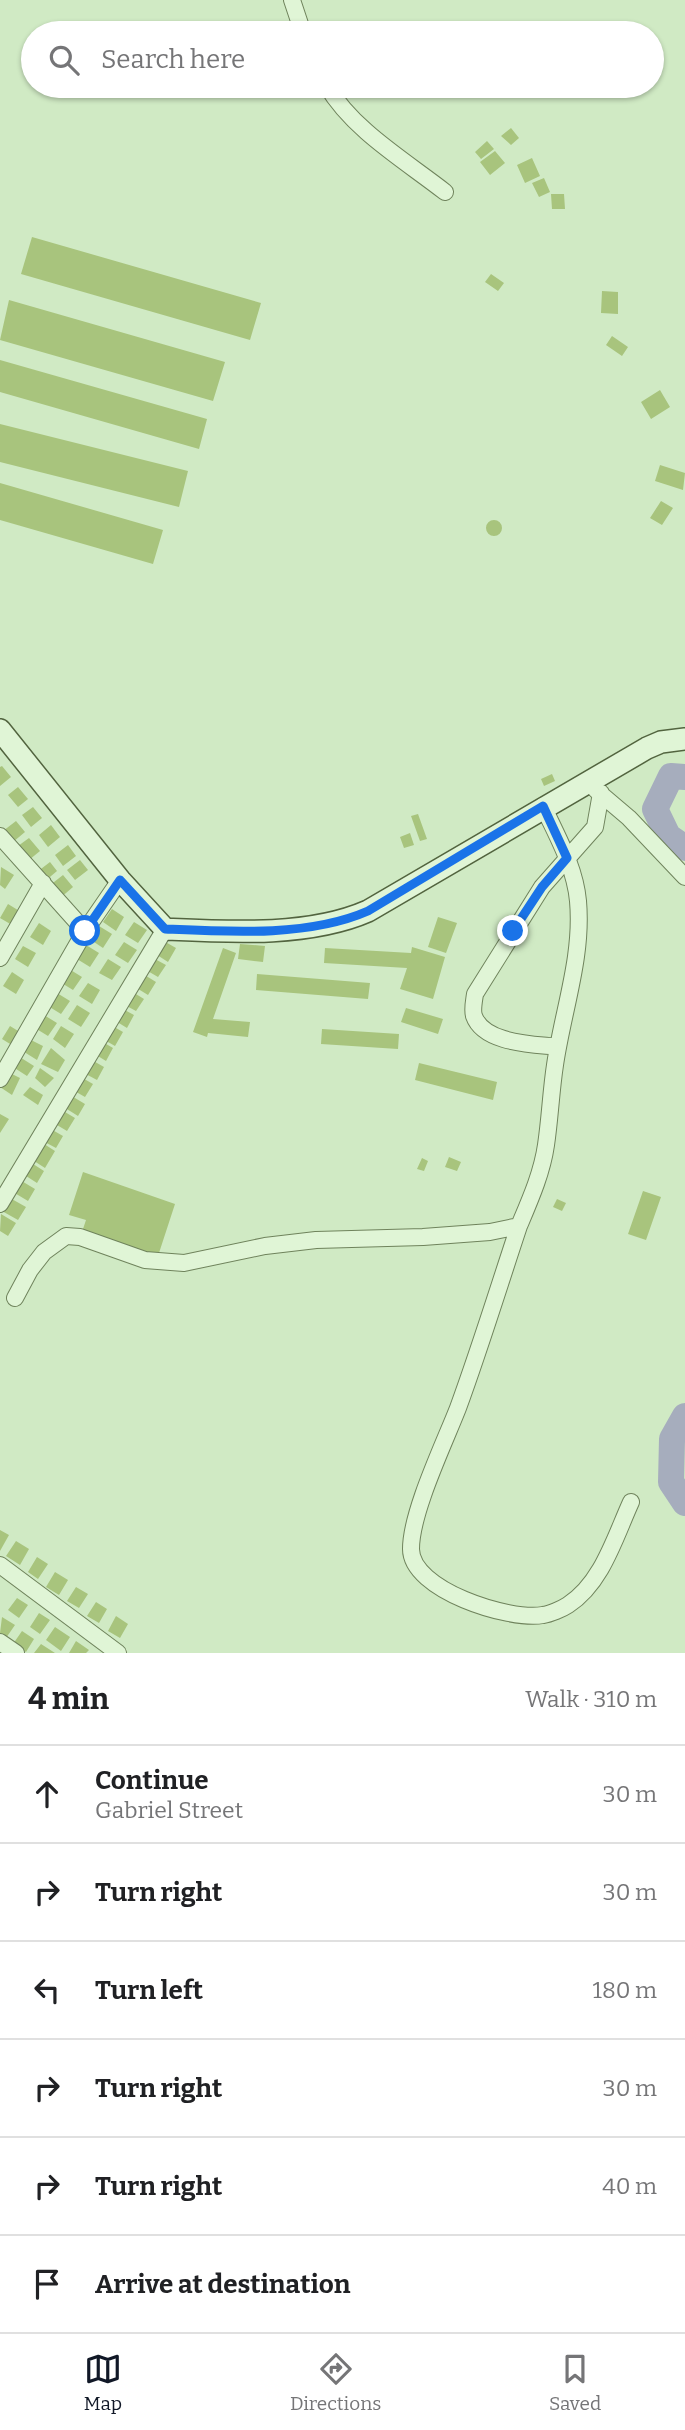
<!DOCTYPE html>
<html lang="en">
<head>
<meta charset="utf-8">
<style>
  :root { --surface:#fff; --page:#f2f2f2; --text:#202124; --muted:#757577; --line:#e0e0e0; --accent:#111827 }
  body { margin:0; font-family:Bitter,serif; background:var(--page); color:var(--text) }
  .stop { position:absolute; width:21px; height:21px; margin:-16px; border:5px solid #1a73e8; border-radius:50%; background:#fff }
  .stop.end { background:#1a73e8; border-color:#fff; box-shadow:0 2px 7px #0008 }
  .list { margin:0; padding:0; list-style:none }
  h2 { display:flex; justify-content:space-between; align-items:center; height:91px; margin:0; padding:0 28px; font-size:30px }
  h2 small { font-size:23px; font-weight:400; color:var(--muted) }
  .list li { display:grid; grid-template-columns:46px 1fr auto; gap:21px; align-items:center; box-sizing:border-box; height:98px; padding:0 28px; border-top:2px solid var(--line) }
  .list b { display:block; font-size:26px; white-space:nowrap }
  .list p { margin:0; font-size:23px; white-space:nowrap; color:var(--muted) }
  .list em { font-size:23px; font-style:normal; color:var(--muted) }
  .icon { flex:none; width:38px; height:38px; fill:none; stroke:currentColor; stroke-width:2; stroke-linecap:round; stroke-linejoin:round }
  .map { position:relative; flex:none; width:685px; height:1653px; overflow:hidden }
  .search { position:absolute; background:var(--surface); box-shadow:0 2px 5px #0004; left:21px; right:21px; top:21px; height:77px; display:flex; align-items:center; gap:18px; box-sizing:border-box; padding:0 24px; border-radius:38px; color:var(--muted); font-size:26px }
  .sheet { height:679px; background:var(--surface) }
  nav { display:flex; justify-content:space-around; align-items:center; box-sizing:border-box; height:98px; border-top:2px solid var(--line); background:var(--surface); font-size:19px; color:var(--muted) }
  nav a { display:grid; justify-items:center; gap:4px }
  nav .on { color:var(--accent) }
  .map>svg:first-child { display:block }
</style>
</head>
<body>
<div class="map">
<svg width="685" height="1653" viewBox="0 0 685 1653">
  <rect width="100%" height="100%" fill="#d0eac4"/>
  <g fill="none" stroke-linecap="round" stroke-linejoin="round">
    <path stroke="#a6adbd" stroke-width="26" d="M685 777 671 776 655 809 668 836 685 848
      M685 1416 672 1439 671 1482 685 1503"/>
  </g>
  <path fill="#a8c47d" d="M511 128 519 138 511 145 501 136Z
    M487 141 494 149 481 159 475 152Z
    M495 151 505 163 490 175 480 162Z
    M532 158 540 176 525 183 517 165Z
    M544 178 550 192 539 197 532 183Z
    M551 194H564L565 209H552Z
    M32 237 261 303 250 340 21 274Z
    M491 274 504 283 498 291 485 282Z
    M602 291 618 292V314L601 313Z
    M9 300 225 362 213 401 0 340Z
    M612 336 628 347 622 356 606 345Z
    M0 360 207 419 199 449 0 392Z
    M660 390 670 407 651 419 641 402Z
    M0 424 188 471 179 507 0 462Z
    M660 465 685 473 683 490 655 481Z
    M0 483 163 530 153 564 0 520Z
    M661 501 673 508 662 525 650 518Z
    M486 528a8 8 0 1 1 16 0a8 8 0 1 1-16 0Z
    M2 766 11 777 0 786V767Z
    M552 774 555 781 544 786 541 779Z
    M18 787 28 799 18 807 8 795Z
    M33 807 42 818 31 827 22 815Z
    M418 814 427 839 420 841 411 816Z
    M16 821 25 832 13 842 3 831Z
    M51 825 60 837 48 847 39 835Z
    M410 833 414 845 404 848 400 837Z
    M29 838 40 851 29 860 18 846Z
    M68 845 76 856 63 866 55 855Z
    M80 860 88 870 75 880 67 870Z
    M50 862 57 871 44 882 37 872Z
    M1 867 14 875 5 889 0 885Z
    M63 875 73 887 59 899 49 886Z
    M8 904 21 912 12 925 0 918Z
    M112 909 124 917 116 931 103 922Z
    M438 917 457 923 446 953 428 947Z
    M134 922 147 930 138 943 125 935Z
    M39 923 51 931 43 945 30 937Z
    M99 926 112 934 103 948 91 940Z
    M162 940 176 948 168 962 154 953Z
    M124 942 137 950 128 963 115 955Z
    M240 944 265 946 263 962 238 959Z
    M86 945 99 953 90 967 77 959Z
    M23 946 36 953 28 967 15 959Z
    M412 947 445 957 433 999 400 989 407 968 324 963 325 948 411 953Z
    M223 948 236 953 213 1019 250 1022 248 1037 208 1033 207 1037 193 1032Z
    M153 958 166 965 158 977 146 970Z
    M108 959 121 967 112 980 99 973Z
    M69 969 82 977 73 990 60 982Z
    M12 972 24 980 16 994 3 986Z
    M143 974 156 982 148 995 135 987Z
    M257 974 370 983 368 999 256 990Z
    M88 983 100 990 92 1004 79 996Z
    M131 991 144 999 136 1011 123 1004Z
    M57 993 70 1001 61 1014 48 1006Z
    M77 1005 90 1013 81 1027 68 1019Z
    M121 1008 134 1015 127 1028 114 1020Z
    M406 1008 443 1019 438 1034 401 1022Z
    M44 1015 57 1023 48 1036 35 1028Z
    M109 1024 123 1032 115 1046 101 1038Z
    M10 1026 23 1034 15 1047 2 1039Z
    M61 1026 74 1034 65 1048 53 1039Z
    M322 1029 399 1034 398 1049 321 1044Z
    M29 1039 43 1046 37 1060 21 1050Z
    M101 1041 113 1048 106 1061 93 1053Z
    M51 1048 65 1060 58 1072 41 1064Z
    M15 1054 34 1066 27 1076 13 1067Z
    M90 1059 104 1067 97 1080 82 1072Z
    M419 1063 497 1082 493 1100 415 1080Z
    M40 1068 54 1078 45 1087 35 1078Z
    M8 1072 20 1078 12 1095 0 1087Z
    M79 1076 93 1084 85 1097 71 1089Z
    M30 1087 43 1095 38 1105 23 1095Z
    M70 1095 85 1104 78 1116 62 1106Z
    M60 1109 75 1118 67 1131 52 1122Z
    M0 1114 9 1119 0 1133Z
    M49 1128 63 1136 56 1148 41 1140Z
    M41 1142 55 1151 45 1168 31 1159Z
    M449 1157 461 1162 457 1171 445 1167Z
    M422 1158 428 1161 424 1171 417 1169Z
    M30 1162 44 1171 37 1183 23 1174Z
    M83 1172 175 1204 158 1256 82 1232 86 1220 69 1215Z
    M20 1180 35 1189 28 1201 13 1192Z
    M643 1191 661 1197 646 1240 628 1234Z
    M10 1198 26 1207 18 1220 2 1211Z
    M557 1199 566 1203 562 1211 553 1207Z
    M1 1214 16 1223 8 1236 0 1231Z
    M0 1530 9 1535 0 1551Z
    M16 1541 29 1549 20 1565 6 1556Z
    M37 1557 48 1564 38 1579 28 1572Z
    M55 1572 68 1580 59 1595 46 1587Z
    M76 1587 88 1594 79 1608 67 1601Z
    M17 1598 28 1605 19 1618 8 1610Z
    M96 1602 107 1609 99 1623 87 1616Z
    M39 1613 50 1620 40 1634 30 1627Z
    M116 1616 128 1624 120 1638 108 1631Z
    M2 1617 15 1625 6 1638 0 1633Z
    M55 1627 70 1637 61 1651 46 1640Z
    M22 1631 34 1639 26 1652 13 1644Z
    M76 1641 89 1650 86 1653H69Z
    M41 1644 55 1653H34Z"/>
  <g fill="none" stroke-linecap="round" stroke-linejoin="round">
    <g stroke="#6f835c" stroke-width="18">
      <path id="street" d="M292 0 303 33
        M327 86C353 130 404 160 445 192
        M596 790 629 818 685 877
        M0 836 85 931
        M0 958 43 883
        M558 1047C534 1044 484 1044 474 1016 472 1010 474 1001 475 994L542 887 595 827 601 793
        M0 1079 85 931 120 880
        M0 1204 165 929
        M519 1226C499 1286 480 1348 458 1408 444 1444 411 1512 411 1549 411 1590 509 1621 543 1615 550 1614 562 1609 568 1605 602 1583 615 1537 631 1502
        M15 1298 30 1270 44 1252 66 1236 80 1237 145 1260 184 1263 265 1246 316 1240 423 1237 490 1232 519 1226C530 1200 542 1173 546 1145 550 1118 551 1091 555 1065 563 1010 583 957 578 901 575 867 557 836 543 806
        M0 1565 118 1653
        M0 1642 16 1653"/>
    </g>
    <g stroke="#52643f" stroke-width="24">
      <path id="secondary" d="M0 730 120 880 165 929C229 932 309 937 368 911L647 748 661 742 685 739"/>
    </g>
    <use href="#street" stroke="#e0f5d6" stroke-width="16"/>
    <use href="#secondary" stroke="#e0f5d6" stroke-width="21"/>
  </g>
  <g fill="none" stroke-linecap="round" stroke-linejoin="round">
    <path stroke="#1a73e8" stroke-width="9" d="M85 931 120 880 165 929C229 932 309 937 368 911L543 806 567 858 542 887 513 931"/>
  </g>
</svg>
<div class="stop" style="left:85px;top:931px"></div>
<div class="stop end" style="left:513px;top:931px"></div>
<div class="search"><svg class="icon" aria-label="search" viewBox="0 0 24 24"><circle cx="10" cy="10" r="6"/><path d="M15 15l6 6"/></svg>Search here</div>
</div>
<section class="sheet">
<h2>4 min<small>Walk · 310 m</small></h2>
<ul class="list">
<li><svg class="icon" aria-label="ahead" viewBox="0 0 24 24"><path d="M12 20V5M6 11l6-6 6 6"/></svg><div><b>Continue</b><p>Gabriel Street</p></div><em>30 m</em></li>
<li><svg class="icon" aria-label="right" viewBox="0 0 24 24"><path d="M7 20v-9h11M14 6l5 5-5 5"/></svg><div><b>Turn right</b></div><em>30 m</em></li>
<li><svg class="icon" aria-label="left" viewBox="0 0 24 24"><path d="M17 20v-9H6M10 6l-5 5 5 5"/></svg><div><b>Turn left</b></div><em>180 m</em></li>
<li><svg class="icon" aria-label="right" viewBox="0 0 24 24"><path d="M7 20v-9h11M14 6l5 5-5 5"/></svg><div><b>Turn right</b></div><em>30 m</em></li>
<li><svg class="icon" aria-label="right" viewBox="0 0 24 24"><path d="M7 20v-9h11M14 6l5 5-5 5"/></svg><div><b>Turn right</b></div><em>40 m</em></li>
<li><svg class="icon" aria-label="arrive" viewBox="0 0 24 24"><path d="M6 21V4h12l-3 4 3 4H6"/></svg><div><b>Arrive at destination</b></div></li>
</ul>
</section>
<nav>
<a class="on"><svg class="icon" aria-label="map" viewBox="0 0 24 24"><path d="M3 6l6-2 6 2 6-2v14l-6 2-6-2-6 2zM9 4v14M15 6v14"/></svg>Map</a>
<a><svg class="icon" aria-label="directions" viewBox="0 0 24 24"><path d="M12 3l9 9-9 9-9-9zM9 14v-3h6M13 9l2 2-2 2"/></svg>Directions</a>
<a><svg class="icon" aria-label="saved" viewBox="0 0 24 24"><path d="M7 4h10v16l-5-4-5 4z"/></svg>Saved</a>
</nav>
</body>
</html>
